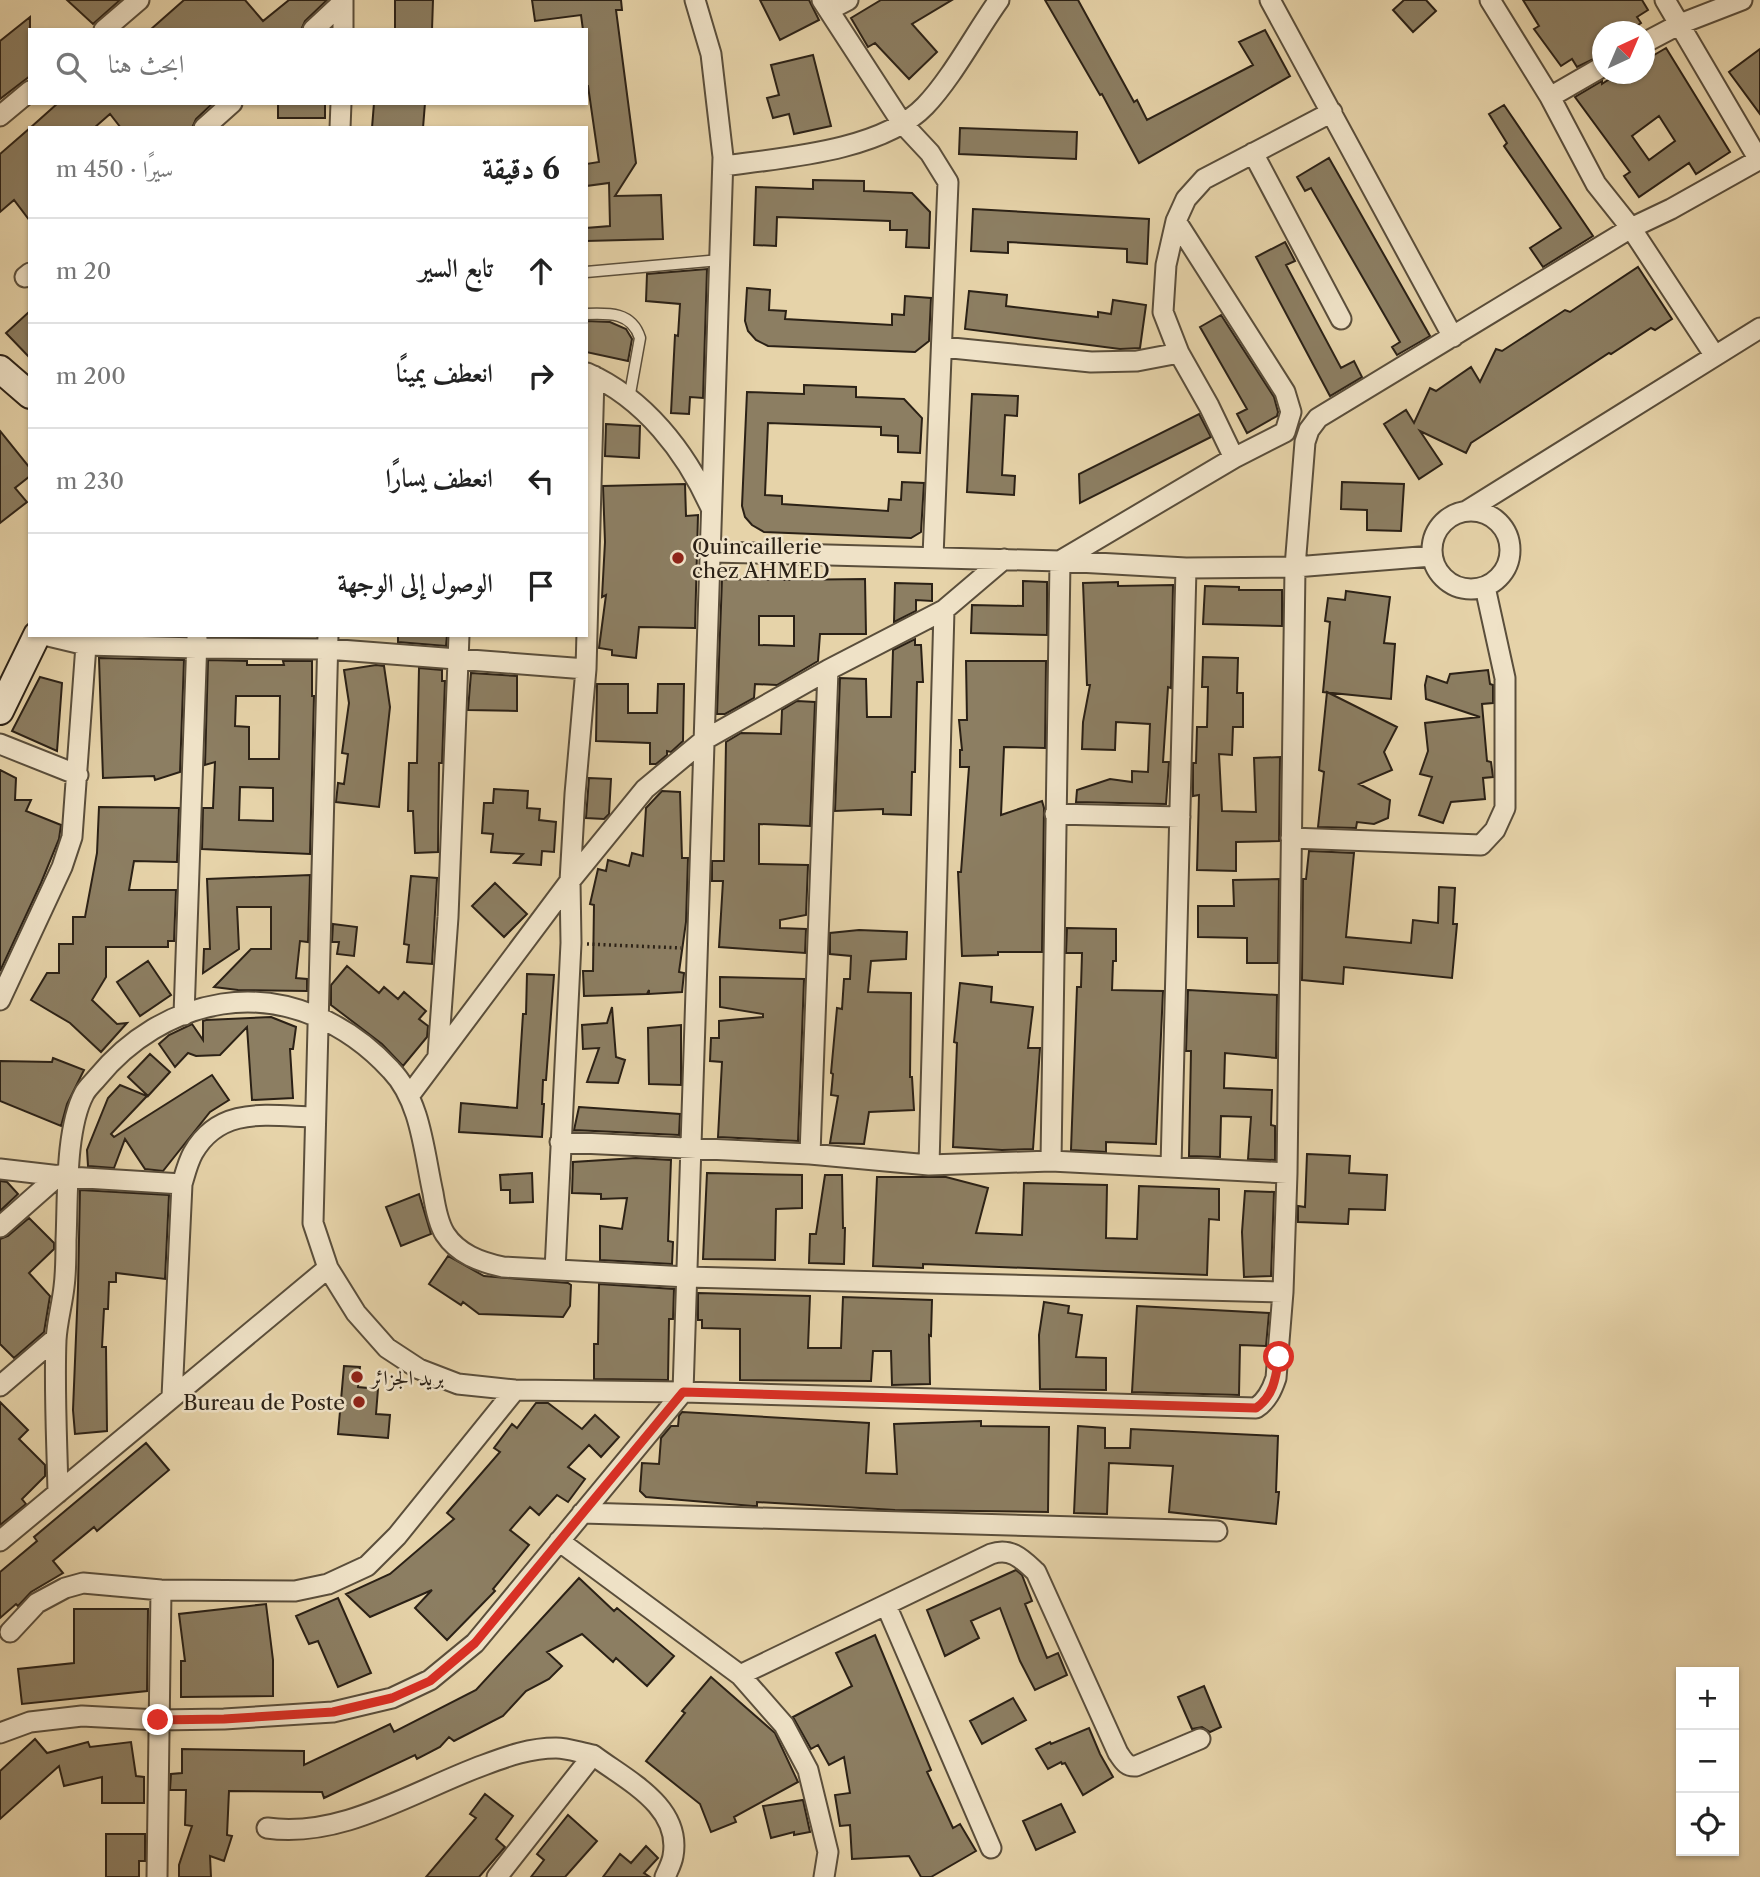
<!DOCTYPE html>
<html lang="ar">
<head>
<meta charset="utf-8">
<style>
  :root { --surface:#fff; --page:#f6f6f6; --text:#222; --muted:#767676; --line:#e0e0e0 }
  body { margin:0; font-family:"Libre Caslon Text",Amiri,serif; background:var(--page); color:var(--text); direction:rtl }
  .controls { position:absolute; right:21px; bottom:21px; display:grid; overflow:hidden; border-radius:0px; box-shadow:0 2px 5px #0004 }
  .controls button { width:63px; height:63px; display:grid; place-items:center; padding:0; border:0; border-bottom:2px solid var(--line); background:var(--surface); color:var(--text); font:35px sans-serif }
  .compass { position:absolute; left:1592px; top:21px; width:63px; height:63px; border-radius:50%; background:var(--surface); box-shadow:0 2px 5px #0004; rotate:44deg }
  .stop { position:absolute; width:21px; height:21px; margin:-16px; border:5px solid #d93025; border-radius:50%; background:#fff }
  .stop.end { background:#d93025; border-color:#fff; box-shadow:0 2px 7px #0008 }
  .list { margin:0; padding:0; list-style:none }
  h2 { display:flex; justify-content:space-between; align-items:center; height:91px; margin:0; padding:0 28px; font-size:30px }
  h2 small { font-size:23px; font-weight:400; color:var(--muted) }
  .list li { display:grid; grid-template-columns:46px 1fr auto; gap:21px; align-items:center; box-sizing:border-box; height:105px; padding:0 28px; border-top:2px solid var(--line) }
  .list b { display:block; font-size:26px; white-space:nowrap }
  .list em { font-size:23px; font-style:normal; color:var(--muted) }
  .icon { flex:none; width:38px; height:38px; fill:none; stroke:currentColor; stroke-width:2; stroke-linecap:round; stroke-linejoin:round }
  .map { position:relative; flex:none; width:1760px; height:1877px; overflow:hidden; direction:ltr }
  .search { position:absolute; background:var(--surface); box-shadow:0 2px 5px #0004; left:28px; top:28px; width:560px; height:77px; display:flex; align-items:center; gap:18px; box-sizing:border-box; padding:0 24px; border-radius:0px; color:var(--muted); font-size:26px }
  .panel { position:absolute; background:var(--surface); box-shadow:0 2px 5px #0004; left:28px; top:126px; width:560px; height:511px; border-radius:0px; direction:rtl }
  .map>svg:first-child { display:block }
</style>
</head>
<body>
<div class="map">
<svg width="1760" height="1877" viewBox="0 0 1760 1877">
  <rect width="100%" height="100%" fill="#e6d3a9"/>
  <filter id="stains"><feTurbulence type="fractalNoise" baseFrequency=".00286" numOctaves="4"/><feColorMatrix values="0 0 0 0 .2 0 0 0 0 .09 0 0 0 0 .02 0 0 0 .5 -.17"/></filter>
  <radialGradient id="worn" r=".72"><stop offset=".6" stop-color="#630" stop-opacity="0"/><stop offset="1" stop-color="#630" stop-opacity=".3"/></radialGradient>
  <path fill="#8c7e62" stroke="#2b2116" stroke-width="2" fill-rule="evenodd" d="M67 0H120L93 24Z
    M184 0H245L263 21 289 0H327L305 21 301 30H150Z
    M395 0H433L432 30H395Z
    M532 0H621L622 10H616L636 163 615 196 661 195 663 239 586 241V228L610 226 609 183 586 186V164L599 162 588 86 586 85V30H583L581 15 535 21Z
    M760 0H809L819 20 780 40Z
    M881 0H952L912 24 937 52 909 79 875 43 868 47 851 18Z
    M1045 0H1078L1134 102 1137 100 1147 120 1253 65 1239 42 1265 30 1290 76 1139 163 1102 94 1100 95Z
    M1404 0H1426L1436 11 1413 32 1393 10Z
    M1523 0H1642L1648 10 1637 17 1641 23 1628 32H1602V55L1577 67 1572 59 1561 66 1534 29 1539 26Z
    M30 17V76L0 99V41Z
    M1666 48 1730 152 1696 174 1689 163 1639 197 1624 176 1630 172 1575 97 1602 81V84L1617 74H1644V61ZM1659 116 1675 141 1649 160 1632 136Z
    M1760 49V114L1729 72Z
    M813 55 831 126 794 134 789 114 773 118 767 98 779 95 771 65Z
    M58 103H213L196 119 192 128H121L110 114 94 128H30Z
    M278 103 325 104V118H278Z
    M374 103H425L423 128H372Z
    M1504 105 1593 236 1543 267 1530 248 1561 228 1504 146 1507 143 1489 114Z
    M30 128V221L14 200 0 212V154Z
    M960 128 1077 132 1076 159 959 154Z
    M1329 158 1430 336 1397 355 1392 347 1400 342 1311 188 1305 191 1297 177Z
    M813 180 864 181V191L912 193 930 212 929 248 906 247 907 230H890V221L777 217 776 246 754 245 756 187 813 189Z
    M973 209 1149 219 1147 264 1127 262V249L1008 242V253L971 251Z
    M1285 242 1295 261 1286 265 1341 368 1354 361 1362 377 1330 396 1256 257Z
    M1638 267 1672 319 1655 330 1651 328 1611 354 1609 353 1505 421 1471 443 1466 453 1420 431 1442 464 1419 479 1384 424 1406 410 1414 423 1430 388 1436 391 1471 367 1480 382 1496 349 1502 351 1565 310 1570 312Z
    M707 269 703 398 690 397 689 414 671 413 675 335 678 336 680 304 646 301 647 274Z
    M747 288 770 290 769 310 786 311 785 319 892 325V314L904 315 905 296 931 298 929 341 915 352 768 346 756 340 748 331 745 321Z
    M969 291 1007 295 1006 306 1098 317V312L1111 314 1113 300 1146 305 1140 348 1120 349 965 329Z
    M30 311V358L6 333Z
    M1221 315 1274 397 1278 412 1277 416 1247 433 1237 414 1247 409 1200 327Z
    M586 321 610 322 626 329 632 339 628 361 586 352Z
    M804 385 856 387V397L904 399 922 418 920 453 898 452V436L881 435V427L768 423 765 495 782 496V504L888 511 889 499 901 500 902 482 924 483 921 532 911 538 764 532 752 525 745 517 742 506 747 392 804 394Z
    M972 394 1018 396 1017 416 1005 415 1002 475 1015 476 1014 495 967 492Z
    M1199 414 1211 437 1080 503 1079 474Z
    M606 424 640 426 639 458 605 456Z
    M0 431 30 468V476L15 488 27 502 0 523Z
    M1342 482 1404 484 1401 531 1367 530V510L1341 509Z
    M685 484 686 516 698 515 695 628 639 627 636 658 612 655V650L599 648 606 595 602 597 605 542 603 486Z
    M722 579 782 580 865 579 866 634H820L818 661 777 685 755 684 754 698 725 714H717ZM759 616H794V646L759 645Z
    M1023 581 1047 582V635L971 633 972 605 1023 606Z
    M1118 582V586L1173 585 1171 688 1168 687 1163 762H1169L1166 804 1076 802 1077 790 1110 779 1132 782V771L1148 772 1150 724 1116 722 1115 750 1082 749 1083 722 1090 685H1087L1083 583Z
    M895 583 932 584V601L916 600V611L894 622Z
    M1205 586 1239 587V590H1282V626L1203 624Z
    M1346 591 1390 597 1384 643 1395 644 1391 699 1323 692 1330 622 1325 621 1328 598 1345 600Z
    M398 635H447L446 646 398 642Z
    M915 639V645H921L923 682H917L915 772H912L911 815 883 814V809L835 811 840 678 866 679 867 717H891L893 650Z
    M1203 657 1238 658 1237 693H1243V727H1233L1232 755 1219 754 1222 811 1256 812 1254 758 1280 757 1279 841 1236 842V871L1197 870 1199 795 1193 796V763H1196L1197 727H1207L1208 687H1202Z
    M99 658 184 660 180 772 155 780 154 776 103 778Z
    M208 660 247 661V665H284L283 661H312V696H314L310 854 202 849 203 808H213L215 762 205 765ZM236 696H280L279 759H249V727L235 726ZM240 787 273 788V821L239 820Z
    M966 661H1046L1045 748 1004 747 1001 815 1042 801 1044 808 1042 952H998V955L962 956 958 872H961L969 767H960V750H962L959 720H967Z
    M376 665 384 666 390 707 379 807 336 802 338 783 344 784 348 754 342 753 349 703 344 670Z
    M419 668 442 670V681H445L442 763H439L438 852 415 853 413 811H408L409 763H417Z
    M1488 670 1490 684 1493 685V703L1482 704 1487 761 1491 762 1493 777 1483 778 1485 799 1451 802 1443 823 1419 815 1432 777 1420 774 1428 751 1425 723 1480 717 1426 699 1425 685 1427 676 1447 683 1450 674Z
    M471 673 517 676V711L468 710Z
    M40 677 62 683 57 751 12 731Z
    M597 684H628V713H657L658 684H684L683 741 671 752 667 751V755L656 764H650V743L596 741Z
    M1327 692 1397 727 1384 752 1392 770 1359 784 1390 800 1388 818 1374 824 1357 822 1356 828 1318 827 1324 772 1319 770Z
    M797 701 815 702 810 826 759 824V864L808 865 806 915 780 920V928L806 929 805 953 719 947 723 881H712V861H724L726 742 741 733 781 734 782 710Z
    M0 770 16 778 15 800H31L26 811 61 825 59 839 41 883 0 971Z
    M589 778 611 779 609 814 604 819 586 818Z
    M494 789 528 791 527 808 540 809 539 820 556 822 554 852 542 851 541 865 514 863 523 854 491 852 493 834 482 833 484 803H493Z
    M662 791 680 792 682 858H688L686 922 679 972 684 973 682 992 649 994V990L647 994 584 996 583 971H593L594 905 590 904 598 869 606 871 608 860 629 866 632 853 643 856 646 808Z
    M99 807 179 808 177 862 134 861 129 890H176L174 941H168V947H106V977L92 1000 117 1024 127 1023 101 1052 70 1023 31 1000 47 973H59V944H73V917H85L97 853Z
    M1309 851 1354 853 1346 937 1411 943 1413 920 1438 923 1439 887 1455 888 1453 924H1457L1452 978 1344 967 1343 984 1302 980 1303 879H1306Z
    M310 875 308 942 300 941 296 978 307 979V991L238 990 214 987 251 949H271V907H237L239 949 203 973 204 949H210L207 879Z
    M411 876 437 878 432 964 407 962 409 945 404 944Z
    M1279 879 1278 963H1247V938L1198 937V906H1234L1233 880Z
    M495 883 527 914 504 937 472 906Z
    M333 924 357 927 354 956 337 954 339 942H332Z
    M1067 928 1116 929V961H1113L1112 990 1163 991 1156 1144 1106 1142V1152L1071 1150 1077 987H1081L1082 953H1066Z
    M859 930 907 932 906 959 871 961 868 992 911 993 910 1077H912L914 1110 869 1112 864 1144 830 1143 838 1096 831 1095 833 1074 831 1073 837 1008 842 1009 844 979H850L851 956 830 954V933Z
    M148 961 171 995 140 1016 117 982Z
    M347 966 379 993 384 987 398 999 404 992 426 1011 419 1019 428 1026 427 1037 403 1066 382 1044 331 1005V985Z
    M527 974 554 975 546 1080H543L542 1104H544L542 1137 459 1132 461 1103 517 1108 523 1014H526Z
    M720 977 804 979 798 1141 718 1137 722 1062 710 1061 711 1038H719V1021L763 1017V1014L720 1007Z
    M960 983 992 987 991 1002 1033 1007 1028 1048H1040L1033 1149 1002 1150 953 1147 957 1043 954 1042Z
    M1188 990 1277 995 1276 1058 1225 1053 1224 1088 1272 1090 1271 1125 1275 1126V1160L1248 1159 1251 1117 1221 1116 1220 1157 1189 1156 1191 1051H1186Z
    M612 1007 616 1057 625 1060 618 1083 587 1082 599 1048 583 1049 582 1025 607 1023Z
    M271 1017 296 1027 293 1049H290L293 1098 252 1100 247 1027 220 1055 196 1056 188 1053 175 1067 159 1044 169 1035 192 1024 203 1040V1021L206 1020Z
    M681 1025V1085L649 1084 648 1028Z
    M150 1054 170 1072 148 1096 128 1077Z
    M53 1058 84 1070 67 1104 61 1126 0 1101V1061L52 1062Z
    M212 1075 229 1100 210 1112 163 1171 145 1169 125 1139 114 1168 88 1166 87 1150 108 1098 120 1085 147 1096 111 1134 114 1137Z
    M579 1107 680 1114 679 1135 574 1130Z
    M1307 1154 1350 1156 1349 1173 1387 1175 1385 1210 1349 1209 1348 1224 1298 1222V1206L1305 1207Z
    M636 1158 671 1160 668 1241 673 1242 672 1264 600 1260V1226L622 1229 627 1198 601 1199V1194L572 1193 573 1162Z
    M532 1173 533 1202 510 1203V1190H501L500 1175Z
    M707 1173 802 1175V1208L776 1209 775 1260 703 1259Z
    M825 1175H842L843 1228H845L844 1264 809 1263 810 1234H816Z
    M877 1177H946L988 1188 976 1233 1022 1235 1024 1183 1107 1185 1106 1238 1137 1239 1139 1186 1219 1189V1220L1209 1219 1207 1275 923 1264V1268L873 1266Z
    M0 1181 7 1182 18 1194 0 1211Z
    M80 1190 169 1195 165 1279 116 1273V1282H109L108 1309H104L102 1347H106L107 1431 75 1434 73 1410 78 1288Z
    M1245 1191 1274 1192 1271 1276 1244 1277 1242 1232Z
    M419 1194 431 1234 401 1246 386 1207Z
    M29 1218 54 1243V1249L29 1273 50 1296 44 1332 14 1358 0 1344V1239L8 1236Z
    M448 1256 484 1276 568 1283 571 1285 570 1306 563 1317 479 1314 463 1302 461 1305 429 1284Z
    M599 1284 674 1289 673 1319H669L668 1380 594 1379V1344H598Z
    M698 1293 810 1296 808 1348H841L843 1297 932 1300 931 1336 929 1335 930 1384 892 1385 891 1351H873L871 1381 740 1380V1329L702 1328V1320H698Z
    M1044 1302 1069 1306 1068 1313 1082 1315 1076 1357 1106 1358V1390L1040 1389 1039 1335Z
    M1137 1306 1269 1313 1266 1346 1240 1345 1239 1395 1132 1392Z
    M344 1366 360 1367 358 1387 378 1389 376 1414 390 1415 388 1438 338 1434Z
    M0 1402 28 1430 19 1439 45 1465V1476L22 1499 26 1504 0 1525Z
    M536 1403H548L582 1429 595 1415 619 1437 601 1457 589 1445 568 1467 585 1479 568 1502 557 1495 539 1515 530 1507 510 1530 529 1545 493 1589 495 1591 447 1640 415 1608 432 1590 370 1617 346 1594 390 1574 454 1519 447 1513 500 1452 494 1448 512 1424 517 1428Z
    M682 1412 869 1423 866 1473 897 1474 894 1424 981 1421V1426L1049 1427 1048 1512 895 1510 757 1502V1506H753L646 1497 640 1491 642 1463 659 1464 661 1438 671 1426H678L679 1416Z
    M1078 1426 1105 1428V1448H1130L1131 1429 1278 1436 1276 1492H1279L1276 1524 1169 1512 1173 1466 1109 1463 1107 1514 1074 1513Z
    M146 1443 169 1470 97 1531 94 1527 53 1561 63 1573 31 1592 18 1606 16 1604 0 1618V1572L37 1541 34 1537Z
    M1016 1570 1022 1575 1032 1601 1025 1604 1047 1658 1058 1653 1067 1675 1035 1690 1020 1661 1000 1608 971 1621 979 1638 945 1656 927 1610Z
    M579 1578 614 1611 617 1608 674 1656 647 1686 616 1658 613 1662 582 1634 547 1652 562 1666 549 1679 526 1691 503 1716 454 1741 449 1737 440 1747 417 1759 415 1755 324 1798 322 1792 229 1791 227 1835 232 1836 224 1861 210 1856 211 1877H179V1865L192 1826 185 1825 186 1790H170L171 1774 182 1773V1749L304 1751V1765L390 1724 394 1732 476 1690Z
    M338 1598 371 1673 338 1687 318 1641 309 1644 296 1616Z
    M266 1604 273 1660V1696L181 1697V1661H185L179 1614Z
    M74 1609H148L147 1691 22 1704 18 1669 74 1663Z
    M875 1635 931 1770 927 1772 953 1828 960 1824 976 1851 931 1877H921L909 1856 852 1859 850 1825 840 1826 835 1795 850 1793 844 1757 829 1765 818 1745 811 1749 793 1717 852 1686 836 1653Z
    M711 1677 775 1733 798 1782 734 1817 736 1822 711 1832 700 1804 646 1761 685 1713 682 1711Z
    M1204 1686 1221 1727 1210 1732 1202 1727 1192 1729 1178 1697Z
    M1013 1698 1026 1720 982 1744 970 1721Z
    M1089 1728 1100 1754 1113 1777 1083 1795 1065 1763 1062 1764 1061 1762 1048 1769 1036 1749 1050 1742 1051 1744Z
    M35 1739 47 1753 88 1742 90 1747 131 1742 136 1776 144 1777V1803H102V1777L64 1786 59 1766 0 1819V1771Z
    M485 1794 513 1816 496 1839 505 1847 479 1877H426L476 1818 470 1814Z
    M803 1800 810 1832 794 1835V1832L771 1838 763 1806Z
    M1061 1804 1075 1832 1036 1850 1023 1821Z
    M568 1815 597 1841 565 1877H531L544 1860 537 1854Z
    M106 1834H145V1861H139V1877H106Z
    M646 1846 658 1858 644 1873 650 1877H603L620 1854 631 1863Z"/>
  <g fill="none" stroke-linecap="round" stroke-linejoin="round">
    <g stroke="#5a4e3b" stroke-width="13">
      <path id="lane" d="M586 272 720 260
        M586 314C609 313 632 312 640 338L629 399"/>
    </g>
    <g stroke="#5a4e3b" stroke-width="23">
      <path id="street" d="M822 0 902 123 930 153 948 182 933 557
        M1270 0 1453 337
        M1490 0 1550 97 1596 184 1631 228 1715 356
        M1665 0 1759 160
        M829 10 848 0
        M104 30 139 0
        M313 30 343 2
        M343 30V0
        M1644 43 1680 24 1742 0
        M1550 97 1602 67
        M0 116 30 91
        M204 128 232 103
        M340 128 341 103
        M1253 153 1341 319
        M723 166C782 158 882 151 925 106 952 78 976 32 999 0
        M25 277 30 273
        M942 347 1091 362 1137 361 1179 353
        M587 373C644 398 686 452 711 508
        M1234 458 1209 406 1179 353 1163 312 1166 265 1176 221 1186 199 1204 179 1332 112
        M1468 510 1760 328
        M1432 550a39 39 0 1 1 78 0a39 39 0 1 1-78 0Z
        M1432 556 1295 567 1305 442 1309 430 1318 418 1631 228 1671 209 1760 159
        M44 635 86 645 197 648 327 649 586 669
        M328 635 313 1223 328 1268 356 1313 387 1348 419 1369 458 1384 515 1390 683 1392 1256 1408C1267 1401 1272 1390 1276 1378L1283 1292 1287 1173 1295 567 1186 568 1060 561 712 552
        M0 744 78 775
        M1055 814 1180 817
        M1291 838 1481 845 1495 830 1505 808V678L1485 587
        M0 1000 62 867 72 837 86 645
        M184 1015 197 638
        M438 1055 448 917 459 635
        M409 1096 570 881 645 789 704 740 828 670 944 610 1004 559
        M560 1142 810 1154 929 1165 1051 1161 1287 1173
        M810 1154 828 670
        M1051 1161 1060 561 1234 458 1285 432 1291 412 1285 392 1176 221
        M929 1165 944 610
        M1171 1167 1186 568
        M0 1169 69 1177 182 1184
        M0 1227 59 1175
        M555 1270 571 943 570 881 575 794 586 669 594 376
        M0 1386 56 1338
        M172 1397 182 1184C185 1174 188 1162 193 1153 220 1105 269 1116 315 1117
        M58 1493C57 1442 54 1390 56 1340 57 1322 62 1305 64 1287 66 1272 66 1256 66 1240 68 1199 65 1130 84 1094 87 1088 93 1083 97 1078 129 1039 172 1012 222 1004 286 994 348 1023 391 1070 421 1101 424 1153 433 1193 435 1206 438 1223 445 1234 458 1254 480 1262 503 1267L687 1277 1283 1292
        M582 1513 1217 1531
        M0 1541 328 1268
        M559 1541 740 1675 784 1725 808 1770 828 1852 824 1877
        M886 1605 991 1848
        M10 1632 37 1603 65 1588 83 1583 161 1590 295 1591 328 1584 367 1566 397 1536 515 1390
        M740 1675 991 1554C1011 1547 1022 1559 1036 1572L1118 1753C1123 1760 1126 1767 1136 1766L1200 1739
        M0 1733 30 1722 82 1716 158 1720 224 1719 333 1712 392 1698 430 1680 475 1643 683 1392 723 157 711 54 695 0
        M267 1828C342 1839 415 1790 484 1765 508 1756 530 1748 556 1748 568 1748 581 1753 593 1755
        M157 1877 161 1590
        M497 1877 593 1755C626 1780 682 1806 673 1856 672 1863 668 1870 665 1877"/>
    </g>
    <g stroke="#2b2116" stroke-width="30">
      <path id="secondary" d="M0 369 30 395
        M0 711 37 635"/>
    </g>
    <path stroke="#2b2116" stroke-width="3.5" stroke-dasharray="2 3.5" stroke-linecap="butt" d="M587 944 681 948"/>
    <use href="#lane" stroke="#efe2c7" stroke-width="10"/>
    <use href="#street" stroke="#efe2c7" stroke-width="19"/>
    <use href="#secondary" stroke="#efe2c7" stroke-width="26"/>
  </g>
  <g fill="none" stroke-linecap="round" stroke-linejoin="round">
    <path stroke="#d93025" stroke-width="9" d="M158 1720 224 1719 333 1712 392 1698 430 1681 475 1643 683 1392 1256 1408C1274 1396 1276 1376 1279 1357"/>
  </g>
  <g fill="#8f2418" stroke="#efe2c7" stroke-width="2.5">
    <circle cx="678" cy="558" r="7"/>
    <circle cx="357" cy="1377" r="7"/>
    <circle cx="359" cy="1402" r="7"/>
  </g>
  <g text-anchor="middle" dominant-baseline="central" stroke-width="5" stroke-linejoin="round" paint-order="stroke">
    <g font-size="21" fill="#2b2116" stroke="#efe2c7" text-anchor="start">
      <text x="692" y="546">Quincaillerie<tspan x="692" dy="24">chez AHMED</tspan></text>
      <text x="371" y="1377">بريد الجزائر</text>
      <text x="345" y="1402" text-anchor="end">Bureau de Poste</text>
    </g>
  </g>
  <rect width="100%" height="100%" filter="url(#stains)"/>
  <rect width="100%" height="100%" fill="url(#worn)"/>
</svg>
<div class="controls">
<button>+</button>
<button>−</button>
<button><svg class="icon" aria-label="locate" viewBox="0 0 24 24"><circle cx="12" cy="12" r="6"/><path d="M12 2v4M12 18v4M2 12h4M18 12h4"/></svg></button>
</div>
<svg class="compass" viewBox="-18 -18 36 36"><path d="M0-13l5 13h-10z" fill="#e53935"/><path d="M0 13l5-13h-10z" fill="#767676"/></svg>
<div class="stop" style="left:1279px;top:1357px"></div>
<div class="stop end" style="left:158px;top:1720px"></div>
<div class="search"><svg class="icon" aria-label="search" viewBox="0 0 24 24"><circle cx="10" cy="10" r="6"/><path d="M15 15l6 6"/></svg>ابحث هنا</div>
<section class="panel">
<h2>6 دقيقة<small>سيرًا · 450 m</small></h2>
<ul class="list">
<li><svg class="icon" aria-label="ahead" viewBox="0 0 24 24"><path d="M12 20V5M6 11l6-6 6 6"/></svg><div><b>تابع السير</b></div><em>20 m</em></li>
<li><svg class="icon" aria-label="right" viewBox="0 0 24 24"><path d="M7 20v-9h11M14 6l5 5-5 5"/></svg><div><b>انعطف يمينًا</b></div><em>200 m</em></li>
<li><svg class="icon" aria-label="left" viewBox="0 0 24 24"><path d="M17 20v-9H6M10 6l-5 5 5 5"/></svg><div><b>انعطف يسارًا</b></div><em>230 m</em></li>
<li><svg class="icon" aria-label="arrive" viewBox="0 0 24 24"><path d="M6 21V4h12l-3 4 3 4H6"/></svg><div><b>الوصول إلى الوجهة</b></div></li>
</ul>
</section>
</div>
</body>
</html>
